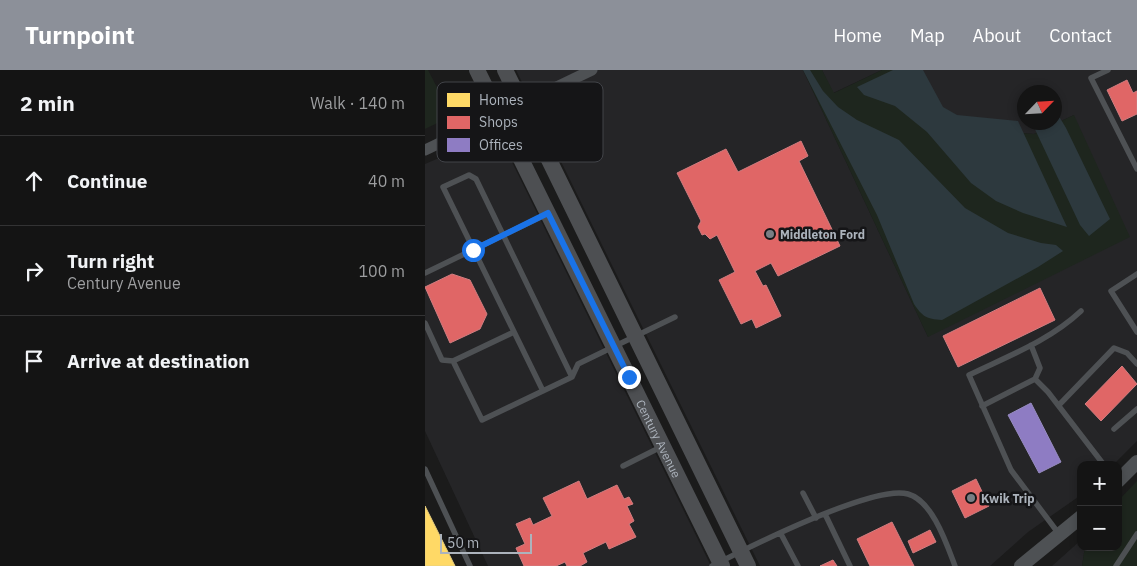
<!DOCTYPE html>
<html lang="en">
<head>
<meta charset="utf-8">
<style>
  :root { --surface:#141414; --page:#212122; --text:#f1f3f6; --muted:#9d9ea0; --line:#333334; --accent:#8c9099 }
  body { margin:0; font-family:"IBM Plex Sans",sans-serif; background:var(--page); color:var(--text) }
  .controls { position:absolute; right:15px; bottom:15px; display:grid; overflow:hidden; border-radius:10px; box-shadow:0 2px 8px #0003 }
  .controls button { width:45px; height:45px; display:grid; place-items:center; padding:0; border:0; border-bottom:1px solid var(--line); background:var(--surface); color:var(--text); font:25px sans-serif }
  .compass { position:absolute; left:592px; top:15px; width:45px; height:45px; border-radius:50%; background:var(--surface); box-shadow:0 2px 8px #0003; rotate:65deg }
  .scale { position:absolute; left:15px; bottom:12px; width:92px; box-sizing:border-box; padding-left:5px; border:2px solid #acb3bc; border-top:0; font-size:14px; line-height:18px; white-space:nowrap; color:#acb3bc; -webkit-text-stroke:4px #151517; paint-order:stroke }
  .stop { position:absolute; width:15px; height:15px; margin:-11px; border:4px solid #1a73e8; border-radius:50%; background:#fff }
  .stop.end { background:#1a73e8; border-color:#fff; box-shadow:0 1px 5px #0008 }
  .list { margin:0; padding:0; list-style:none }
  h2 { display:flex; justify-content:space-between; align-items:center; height:65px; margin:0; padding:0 20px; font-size:21px }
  h2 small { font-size:16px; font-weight:400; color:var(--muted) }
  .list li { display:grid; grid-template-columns:32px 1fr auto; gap:15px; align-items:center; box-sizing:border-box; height:90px; padding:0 20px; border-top:1px solid var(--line) }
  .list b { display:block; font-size:19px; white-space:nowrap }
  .list p { margin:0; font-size:16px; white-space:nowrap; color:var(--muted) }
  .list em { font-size:16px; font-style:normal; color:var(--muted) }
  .icon { flex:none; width:28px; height:28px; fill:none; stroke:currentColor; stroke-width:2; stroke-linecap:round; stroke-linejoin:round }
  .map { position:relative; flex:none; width:712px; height:496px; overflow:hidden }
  header { display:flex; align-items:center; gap:30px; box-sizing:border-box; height:70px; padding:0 25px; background:var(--accent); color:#fff }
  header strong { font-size:24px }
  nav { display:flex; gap:28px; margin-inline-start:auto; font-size:18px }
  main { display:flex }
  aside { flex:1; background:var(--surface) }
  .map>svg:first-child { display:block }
</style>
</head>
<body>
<header>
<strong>Turnpoint</strong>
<nav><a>Home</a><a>Map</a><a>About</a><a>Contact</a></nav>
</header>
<main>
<aside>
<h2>2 min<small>Walk · 140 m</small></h2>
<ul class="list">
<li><svg class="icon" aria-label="ahead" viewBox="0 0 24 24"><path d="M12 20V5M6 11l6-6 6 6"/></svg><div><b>Continue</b></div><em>40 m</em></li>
<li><svg class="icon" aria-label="right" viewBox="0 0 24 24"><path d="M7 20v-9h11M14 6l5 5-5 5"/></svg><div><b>Turn right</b><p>Century Avenue</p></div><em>100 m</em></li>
<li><svg class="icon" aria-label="arrive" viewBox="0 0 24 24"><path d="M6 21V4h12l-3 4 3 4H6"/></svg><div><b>Arrive at destination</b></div></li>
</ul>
</aside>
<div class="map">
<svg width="712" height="496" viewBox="0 0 712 496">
  <rect width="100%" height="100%" fill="#1b1b1b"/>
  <path fill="#252527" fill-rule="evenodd" d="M91 0H378L503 267 649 45 609 64 523 58 495 0H712V371L688 395H656V425L603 462 565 496H335ZM600 22H630V52H600Z
    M397 0H457L408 23Z
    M63 67 70 69 79 76 286 496H63L0 361V94Z
    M656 470V477H660L657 496H627Z"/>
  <path fill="#1e261e" d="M0 0H3L27 46 0 59Z
    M378 0H397L409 23 457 0H495L523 58 609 64 649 45 705 167 503 267Z
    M712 411V496H657L660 477H693V431Z"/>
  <path fill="#2d393e" d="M378 0H385L398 21 413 37 432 50 474 70 540 138 583 163 616 173 631 175 638 181 613 197 517 250C501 249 497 246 489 234L452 145Z
    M468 0H498L518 37 532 45 593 51 642 157 598 143 571 131 546 113 502 62 470 36 439 25 432 17Z
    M630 47 635 48 641 58 685 149 664 166 655 155 607 53 630 52Z"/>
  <path fill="#ffd966" stroke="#e6ce80" d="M0 436 30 496H0Z"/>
  <path fill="#e06666" stroke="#d07d80" d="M702 10 708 23 712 21V44L697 51 682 20Z
    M376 71 383 86 374 91 415 176 353 206 346 193 330 201 338 216 341 215 356 246 331 258 327 249 316 254 294 210 310 202 292 165 285 169 280 164 277 165 273 157 276 151 252 103 301 79 313 102Z
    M27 204 45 210 62 244 55 259 25 273 0 217Z
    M615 218 630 250 533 297 518 266Z
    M697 296 712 314 676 351 660 334Z
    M551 409 564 436 540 448 527 421Z
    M154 411 162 429 192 415 199 429 204 427 208 434 202 436 209 451 204 454 211 467 184 479 181 472 158 483 162 492 155 496H142L140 492 131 496H99L91 478 100 474 91 454 105 448 108 455 127 446 118 428Z
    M467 452 489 496H445L432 469Z
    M505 460 511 472 488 483 483 471Z
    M408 490 412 496H395Z"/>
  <path fill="#8e7cc3" stroke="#978cc1" d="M606 333 636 392 614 403 583 345Z"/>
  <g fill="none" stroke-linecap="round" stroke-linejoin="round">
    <path stroke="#4e5154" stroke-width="5.5" d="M683 0 666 8 712 99
      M0 203 122 144
      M712 204 686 221 712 262
      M0 253 17 290 28 291 57 350 147 307 153 294 250 247
      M28 291 89 262
      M610 309 623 322 679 395
      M118 321 18 117 44 105 51 109 147 307
      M634 335 689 278 702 283 712 294
      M557 336 610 309 615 298 606 275
      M689 359 712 339
      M198 396 236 377
      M0 399 45 496
      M378 423 391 448
      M400 444 425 496
      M356 464 373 496
      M634 464 586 400 544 305C583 286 624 271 656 241
      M287 496C322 478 449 414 483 424 508 431 522 475 530 496
      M691 496 712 464"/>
    <path stroke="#4e5154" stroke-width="11" d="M0 80 167 0"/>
    <path stroke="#4e5154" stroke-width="14" d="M693 411 712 392
      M596 496 656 447"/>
    <g stroke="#4d4f52" stroke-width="16">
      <path id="s1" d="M52 0 297 496"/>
      <path d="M80 0 323 496"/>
    </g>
  </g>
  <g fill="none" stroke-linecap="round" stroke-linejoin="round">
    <path stroke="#1a73e8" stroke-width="6" d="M48 180 123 143 204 307"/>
  </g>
  <g fill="#797e84" stroke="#151517" stroke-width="2">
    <circle cx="345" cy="164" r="5"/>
    <circle cx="546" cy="428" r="5"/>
  </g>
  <g text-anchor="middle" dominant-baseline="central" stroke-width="5" stroke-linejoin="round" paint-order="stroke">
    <g font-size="12" font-weight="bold" fill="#acb3bc" stroke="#151517" text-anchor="start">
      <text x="355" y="164">Middleton Ford</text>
      <text x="556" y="428">Kwik Trip</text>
    </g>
    <g font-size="12" fill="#acb3bc" stroke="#151517">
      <text stroke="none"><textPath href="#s1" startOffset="411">Century Avenue</textPath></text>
    </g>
  </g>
  <rect x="12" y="12" width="166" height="80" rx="8" fill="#151517" stroke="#424449" stroke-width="1"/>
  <rect x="22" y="23" width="23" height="14" fill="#ffd966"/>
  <rect x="22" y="46" width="23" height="13" fill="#e06666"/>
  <rect x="22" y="68" width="23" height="14" fill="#8e7cc3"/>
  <g font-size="14" fill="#acb3bc">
    <text x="54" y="35">Homes</text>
    <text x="54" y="57">Shops</text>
    <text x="54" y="80">Offices</text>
  </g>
</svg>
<div class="controls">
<button>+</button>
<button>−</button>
</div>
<svg class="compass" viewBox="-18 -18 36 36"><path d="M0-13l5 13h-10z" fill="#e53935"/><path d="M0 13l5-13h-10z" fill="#9d9ea0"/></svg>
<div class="scale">50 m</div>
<div class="stop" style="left:48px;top:180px"></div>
<div class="stop end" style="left:204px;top:307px"></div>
</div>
</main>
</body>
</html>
